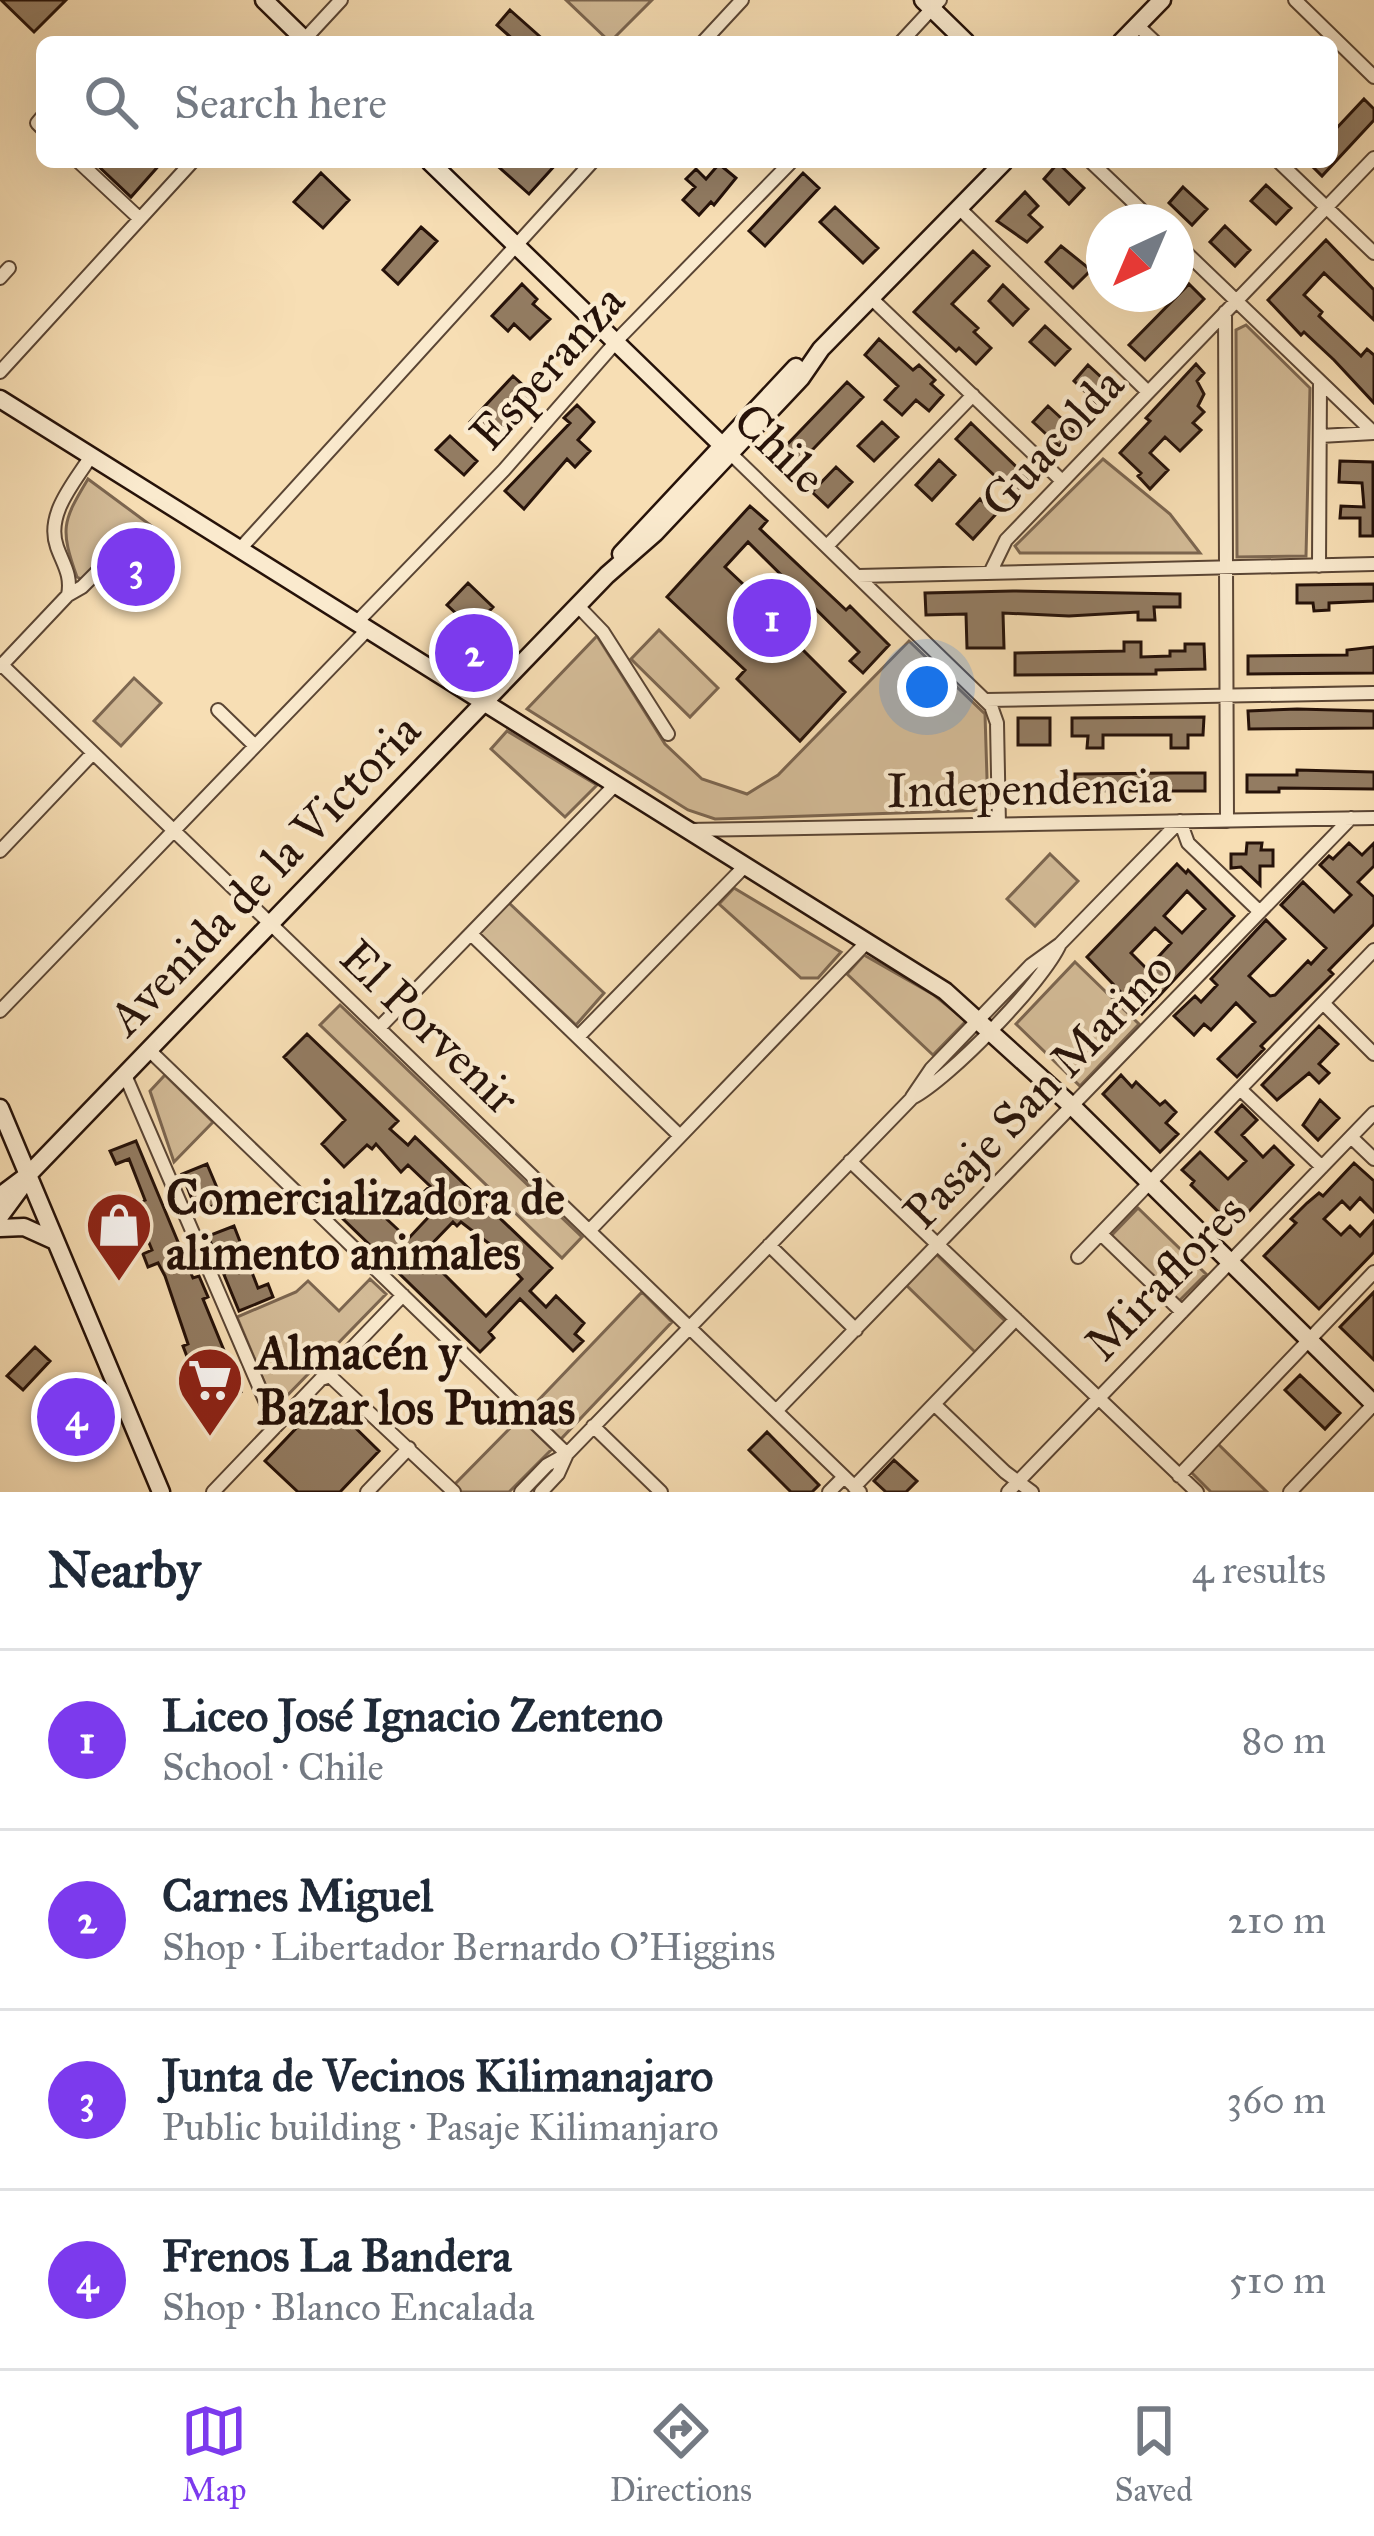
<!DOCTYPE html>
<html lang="en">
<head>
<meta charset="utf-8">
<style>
  :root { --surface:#fff; --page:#f2f2f3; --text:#1f2937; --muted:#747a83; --line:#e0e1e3; --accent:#7c3aed }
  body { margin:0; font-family:"IM FELL Great Primer",serif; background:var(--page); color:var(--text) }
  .compass { position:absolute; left:1086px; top:204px; width:108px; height:108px; border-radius:50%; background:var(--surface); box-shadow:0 12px 48px #0002; rotate:224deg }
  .you { position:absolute; left:927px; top:687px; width:42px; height:42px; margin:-30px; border:9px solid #fff; border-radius:50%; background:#1a73e8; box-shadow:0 0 0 18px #1a73e833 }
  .badge { display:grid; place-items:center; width:78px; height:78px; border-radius:50%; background:var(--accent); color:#fff; font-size:39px; font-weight:700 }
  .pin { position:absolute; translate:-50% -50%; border:6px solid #fff; box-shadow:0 3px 12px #0006 }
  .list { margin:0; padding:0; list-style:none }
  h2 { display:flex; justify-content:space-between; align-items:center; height:156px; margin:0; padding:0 48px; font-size:51px }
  h2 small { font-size:39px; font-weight:400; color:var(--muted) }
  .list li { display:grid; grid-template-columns:78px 1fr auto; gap:36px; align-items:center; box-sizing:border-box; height:180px; padding:0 48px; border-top:3px solid var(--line) }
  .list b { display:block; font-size:45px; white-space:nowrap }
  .list p { margin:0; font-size:39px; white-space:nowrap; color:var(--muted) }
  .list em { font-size:39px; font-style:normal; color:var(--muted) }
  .icon { flex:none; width:66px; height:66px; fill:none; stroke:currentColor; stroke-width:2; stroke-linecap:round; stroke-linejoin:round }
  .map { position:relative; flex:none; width:1374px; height:1492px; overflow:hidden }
  .search { position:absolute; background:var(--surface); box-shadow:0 12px 48px #0002; left:36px; right:36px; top:36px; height:132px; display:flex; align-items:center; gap:30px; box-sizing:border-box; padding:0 42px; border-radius:18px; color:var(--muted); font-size:45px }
  .sheet { height:876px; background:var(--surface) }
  nav { display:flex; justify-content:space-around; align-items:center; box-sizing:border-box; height:168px; border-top:3px solid var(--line); background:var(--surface); font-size:33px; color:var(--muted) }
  nav a { display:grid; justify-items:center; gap:6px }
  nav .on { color:var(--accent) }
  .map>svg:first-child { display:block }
</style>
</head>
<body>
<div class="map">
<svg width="1374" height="1492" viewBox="0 0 1374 1492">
  <rect width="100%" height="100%" fill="#f7deb4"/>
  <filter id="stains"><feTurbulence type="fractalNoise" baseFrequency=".00167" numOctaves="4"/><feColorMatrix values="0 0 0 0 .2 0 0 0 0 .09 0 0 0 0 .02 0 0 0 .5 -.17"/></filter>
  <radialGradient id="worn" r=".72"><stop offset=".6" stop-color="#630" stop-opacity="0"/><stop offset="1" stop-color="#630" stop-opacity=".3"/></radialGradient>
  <path fill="#d3bb97" stroke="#7c6650" stroke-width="3" d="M566 0H652L610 42Z
    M1246 325 1310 388 1306 556 1237 557 1236 330Z
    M1103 459 1170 514 1200 553H1020L1015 546Z
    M88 479 157 530 139 551 126 541 87 582 77 577C60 529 62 522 88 479Z
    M659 630 718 688 690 717 631 659Z
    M597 636 665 744 702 779 747 794 778 775 909 641 985 714 988 810 715 819 688 810 527 709Z
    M134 678 161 703 121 746 94 721Z
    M507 731 597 785 565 817 491 749Z
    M1050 854 1078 881 1035 926 1007 899Z
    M734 888 841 952 818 978H801L719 904Z
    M507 901 604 993 576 1025 477 933Z
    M864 955 934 995 966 1021 933 1055 847 974Z
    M1075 962 1139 1024 1080 1086 1016 1024Z
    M340 1005 582 1237 562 1258 320 1025Z
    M165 1075 213 1122 174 1162 150 1091Z
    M1138 1208 1206 1274 1177 1303 1110 1237Z
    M935 1253 1005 1321 975 1352 905 1284Z
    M370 1279 386 1294 275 1408 237 1317 296 1292 308 1281 339 1311Z
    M642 1292 672 1322 560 1440 529 1410Z
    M520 1418 552 1449 509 1492H461L454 1485Z
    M1215 1441 1267 1492H1211L1188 1469Z"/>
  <path fill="#937c62" stroke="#261209" stroke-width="3" fill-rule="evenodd" d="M1 0H66L34 32Z
    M510 10 546 42H516L497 25Z
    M1364 99 1374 109V120L1322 176 1308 162H1332V133Z
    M94 162H162L131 197Z
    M493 162H558L529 194Z
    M1058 163 1084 188 1069 204 1044 179Z
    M719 164 736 178 714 205 711 202 699 215 683 200 695 187 686 179 696 169 706 179Z
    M321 173 349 200 323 228 294 202Z
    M803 173 819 188 765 246 749 231Z
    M1266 185 1291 208 1276 224 1251 201Z
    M1183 187 1207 209 1192 225 1169 203Z
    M1025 192 1038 206 1029 215 1042 227 1027 242 997 221Z
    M835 207 878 248 863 263 820 222Z
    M1225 226 1250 250 1235 266 1210 242Z
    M421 227 437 241 398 284 383 270Z
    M1326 240 1374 290V320L1324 273 1304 295 1322 312 1319 316 1361 356 1367 349 1374 355V403L1334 360 1304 332 1301 335 1268 300Z
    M1061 246 1091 270 1073 288 1046 262Z
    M973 251 989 266 952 304 978 328 974 332 991 348 976 364 959 348 956 351 914 312Z
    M522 284 537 299 533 304 550 319 530 339 514 324 508 331 492 316Z
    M1189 284 1204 299 1145 360 1129 345Z
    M1003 285 1028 309 1013 325 989 301Z
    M1045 326 1070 349 1055 365 1030 342Z
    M879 339 913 370 919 365 935 380 931 384 943 395 929 411 916 400 902 415 885 400 898 386 865 355Z
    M1196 364 1204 373 1197 381 1204 394 1198 406 1204 412 1193 423 1201 430 1180 451 1165 437 1150 453 1168 470 1150 489 1138 476 1141 473 1120 453 1150 421 1146 418Z
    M1088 365 1113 388 1098 404 1074 381Z
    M513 376 535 396 507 429 503 426 490 440 470 422Z
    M847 382 863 397 795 468 779 453Z
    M577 405 594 422 578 440 590 451 575 467 567 459 524 509 505 491 570 423 564 418Z
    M1048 406 1074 430 1059 446 1033 422Z
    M882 422 898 437 874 461 858 446Z
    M971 423 1031 481 1017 497 956 439Z
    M450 436 477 461 464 475 436 450Z
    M939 460 955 475 932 500 916 485Z
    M1340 461 1373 462V536H1360V518H1340L1341 506 1364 507 1362 483 1339 482Z
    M836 467 852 482 828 507 812 492Z
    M980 499 996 514 973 539 957 524Z
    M750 506 767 521 760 529 846 610 850 606 889 645 863 673 850 661 859 652 748 542 725 567 781 620 777 624 845 692 800 741 737 679 745 670 667 597Z
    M468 583 493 607 469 633 488 650 474 666 446 642 464 621 447 605Z
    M1374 584V601L1329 603V610L1314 611 1313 603H1297V585Z
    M1013 591 1180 594V607H1154L1155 620H1138V612L1069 616 1003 613 1004 648H967L966 614 926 615 925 593Z
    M1124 642H1141V657L1170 656V651H1185V644H1204L1205 669 1156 670V674L1015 675V653L1124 651Z
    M1374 647V673L1248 674V656L1347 655V650Z
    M1297 709 1374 711V728L1249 729 1248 711Z
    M1204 717 1203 735H1188V748H1171V735H1103V748H1087L1088 736H1072V718Z
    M1018 718H1050V745H1018Z
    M1297 770 1374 772V789L1279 788V792H1247V775H1297Z
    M1174 773H1205V791H1075V774Z
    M1247 843H1262L1261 850H1273V866H1260V885L1241 867 1231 868V854H1246Z
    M1349 843 1362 855 1374 843V866L1358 882 1374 897V924L1329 970 1333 974 1261 1046 1264 1049 1237 1077 1218 1059 1255 1022 1236 1003 1211 1030 1204 1024 1194 1035 1174 1016 1195 996 1201 1002 1217 985 1211 979 1266 920 1285 939 1249 976 1270 996 1275 995 1308 961 1311 964 1326 948 1281 905 1303 882 1334 912 1351 895 1320 865 1329 856 1333 859Z
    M1177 864 1186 873 1188 870 1234 916 1142 1014 1087 957ZM1187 891 1205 909 1182 933 1164 916ZM1155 928 1171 943 1147 969 1131 953Z
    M1319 1026 1338 1044 1319 1064 1329 1073 1319 1083 1309 1073 1277 1100 1262 1085Z
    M307 1034 398 1121 390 1129 408 1145 415 1137 552 1268 530 1291 546 1307 556 1296 584 1323 575 1334 583 1341 573 1351 520 1299 489 1332 494 1338 480 1352 341 1217 362 1196 408 1239 436 1209 421 1195 430 1186 408 1165 401 1172 376 1144 372 1149 367 1145 344 1167 322 1144 345 1120 284 1057ZM453 1222 457 1226 461 1222 491 1245 522 1279 486 1316 423 1253Z
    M1121 1075 1132 1087 1136 1082 1160 1105 1165 1101 1176 1112 1166 1123 1178 1134 1160 1152 1103 1094Z
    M1320 1100 1339 1118 1318 1140 1303 1125Z
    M1242 1105 1257 1120 1242 1135 1263 1157 1274 1146 1293 1165 1234 1227 1191 1185 1194 1181 1182 1170 1200 1152 1228 1179 1246 1161 1216 1132Z
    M136 1141 193 1278 199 1276 208 1297 203 1299 241 1392 225 1399 212 1368 194 1375 183 1346 188 1344 165 1276 158 1263 148 1267 143 1254 152 1250 133 1204 145 1200 129 1159 116 1164 110 1151Z
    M1354 1163 1374 1181V1212L1360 1198 1350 1209 1342 1201 1324 1219 1341 1235 1350 1226 1360 1236 1374 1221V1252L1319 1309 1264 1256 1296 1223 1291 1219 1307 1203 1319 1193 1323 1196Z
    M207 1164 223 1202 197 1212 182 1174Z
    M234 1226 258 1288 268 1284 273 1297 239 1311 208 1236Z
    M1374 1292V1360L1340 1327Z
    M35 1347 50 1361 23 1390 7 1376Z
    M1300 1375 1340 1413 1325 1429 1285 1390Z
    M325 1398 379 1451 340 1492H298L265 1461Z
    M767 1432 819 1485 812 1492H791L749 1450Z
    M894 1460 917 1481 906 1492H886L874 1481Z"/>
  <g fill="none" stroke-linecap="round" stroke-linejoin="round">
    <g stroke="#5a4534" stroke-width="16">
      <path id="street" d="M1295 0 1374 77
        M1137 25 1155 42
        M302 42 341 0
        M703 42 742 0
        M901 42 940 0
        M42 117 37 123 42 128
        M79 162 140 219
        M1091 162 1154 222
        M1279 162 1374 253
        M959 208 1148 392
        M1176 243 1374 433
        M0 278 9 268
        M871 298 1062 481
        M1225 312 1227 821
        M0 372 192 162
        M1320 436 1374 433
        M730 453 991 706 997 723 999 825
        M827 546 973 395
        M240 549 592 162
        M1319 566 1320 384
        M990 573 1006 540 1374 158
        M858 576 1374 564
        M68 595 82 587 109 560
        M577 605 603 632 668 734
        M357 622 504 470 622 335 791 162
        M2 665 860 1492
        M0 667 68 595C72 575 63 564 57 547 45 514 75 482 91 456
        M986 700 1374 693
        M218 710 255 746
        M687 830 1374 818
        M0 851 93 753
        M471 934 680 1136
        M1323 1003 1374 1054
        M0 1011 368 629
        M379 1028 614 786
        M578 1037 744 867
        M149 1050 567 1454
        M125 1075 276 1426
        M1240 1089 1322 1167
        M912 1097 931 1069 1031 965 1060 944 1180 821 1188 843 1260 912
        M1351 1137 1374 1159
        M850 1161 1197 1492
        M589 1231 866 943
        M1101 1234 1182 1312
        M769 1245 856 1330
        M1078 1257 1374 950
        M330 1376 454 1492
        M934 1404 1005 1472 1032 1492
        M776 1411 1351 818
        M593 1426 661 1492
        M1179 1476 1374 1272
        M854 1487 1016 1319
        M213 1492 321 1379 330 1376 336 1365 403 1295
        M367 1492 409 1448
        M521 1492 547 1465 567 1454 912 1098C949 1079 1043 982 1060 944
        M541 1492 558 1474 567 1454
        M829 1492 844 1477
        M1008 1492 1374 1113
        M1290 1492 1374 1404"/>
    </g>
    <g stroke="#261209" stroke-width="21">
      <path id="secondary" d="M264 0 307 42
        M923 0 966 42
        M1121 42 1162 0
        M430 162 730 453
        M0 399 945 991 1072 1106 1374 1404
        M621 554 796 367
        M0 1108 161 1492
        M0 1196 28 1175 607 575 655 533 801 378 821 349 1004 162
        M0 1216 25 1182
        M0 1228 24 1227 55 1241"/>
    </g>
    <use href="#street" stroke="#faeace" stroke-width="12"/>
    <use href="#secondary" stroke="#faeace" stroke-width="16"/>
  </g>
  <defs>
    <g id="shop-pin" transform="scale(3.45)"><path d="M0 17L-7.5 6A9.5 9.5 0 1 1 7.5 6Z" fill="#8f2418" stroke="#faeace"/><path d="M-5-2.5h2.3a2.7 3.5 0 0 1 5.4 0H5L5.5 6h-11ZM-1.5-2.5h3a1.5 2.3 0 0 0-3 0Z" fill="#fff"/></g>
    <g id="supermarket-pin" transform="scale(3.45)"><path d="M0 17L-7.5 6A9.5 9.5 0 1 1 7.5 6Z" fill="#8f2418" stroke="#faeace"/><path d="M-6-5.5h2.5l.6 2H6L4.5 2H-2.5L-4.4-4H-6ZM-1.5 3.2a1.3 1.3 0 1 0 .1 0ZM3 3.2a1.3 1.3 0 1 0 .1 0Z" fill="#fff"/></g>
  </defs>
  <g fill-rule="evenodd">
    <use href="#shop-pin" x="119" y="1225"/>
    <use href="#supermarket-pin" x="210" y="1380"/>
  </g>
  <g text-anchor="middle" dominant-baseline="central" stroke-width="9" stroke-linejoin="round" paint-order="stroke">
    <g font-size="48" fill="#261209" stroke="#faeace">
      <text transform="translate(547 367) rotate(-48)">Esperanza</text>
      <text transform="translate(1052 442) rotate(-47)">Guacolda</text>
      <text transform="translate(780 448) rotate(44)">Chile</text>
      <text transform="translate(1029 788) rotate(-1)">Independencia</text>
      <text transform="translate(264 874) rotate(-46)">Avenida de la Victoria</text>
      <text transform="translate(430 1027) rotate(44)">El Porvenir</text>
      <text transform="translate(1038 1090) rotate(-46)">Pasaje San Marino</text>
      <text transform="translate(1165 1277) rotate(-46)">Miraflores</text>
    </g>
    <g font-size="48" font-weight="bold" fill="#261209" stroke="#faeace" text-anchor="start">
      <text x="166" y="1197">Comercializadora de<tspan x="166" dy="55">alimento animales</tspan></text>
      <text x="256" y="1352">Almacén y<tspan x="256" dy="55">Bazar los Pumas</tspan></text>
    </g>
  </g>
  <rect width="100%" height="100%" filter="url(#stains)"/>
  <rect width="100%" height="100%" fill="url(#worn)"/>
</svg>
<svg class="compass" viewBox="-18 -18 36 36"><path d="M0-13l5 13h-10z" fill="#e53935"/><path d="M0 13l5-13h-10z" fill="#747a83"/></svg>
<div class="you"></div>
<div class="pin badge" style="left:772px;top:618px">1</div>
<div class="pin badge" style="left:474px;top:653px">2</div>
<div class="pin badge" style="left:136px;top:567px">3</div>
<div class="pin badge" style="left:76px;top:1417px">4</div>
<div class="search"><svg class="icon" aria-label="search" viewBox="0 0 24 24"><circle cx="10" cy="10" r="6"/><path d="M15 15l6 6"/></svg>Search here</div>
</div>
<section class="sheet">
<h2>Nearby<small>4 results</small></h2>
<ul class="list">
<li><span class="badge">1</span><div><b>Liceo José Ignacio Zenteno</b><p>School · Chile</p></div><em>80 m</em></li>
<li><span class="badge">2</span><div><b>Carnes Miguel</b><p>Shop · Libertador Bernardo O'Higgins</p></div><em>210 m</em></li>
<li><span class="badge">3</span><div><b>Junta de Vecinos Kilimanajaro</b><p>Public building · Pasaje Kilimanjaro</p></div><em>360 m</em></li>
<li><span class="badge">4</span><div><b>Frenos La Bandera</b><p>Shop · Blanco Encalada</p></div><em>510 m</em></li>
</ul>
</section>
<nav>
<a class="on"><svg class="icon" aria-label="map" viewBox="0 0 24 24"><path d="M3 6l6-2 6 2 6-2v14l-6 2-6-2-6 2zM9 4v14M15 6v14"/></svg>Map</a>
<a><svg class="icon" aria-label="directions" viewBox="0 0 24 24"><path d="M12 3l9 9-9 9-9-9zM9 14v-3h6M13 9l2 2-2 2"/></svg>Directions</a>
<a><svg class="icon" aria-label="saved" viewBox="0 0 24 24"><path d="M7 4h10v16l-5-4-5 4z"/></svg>Saved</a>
</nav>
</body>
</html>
